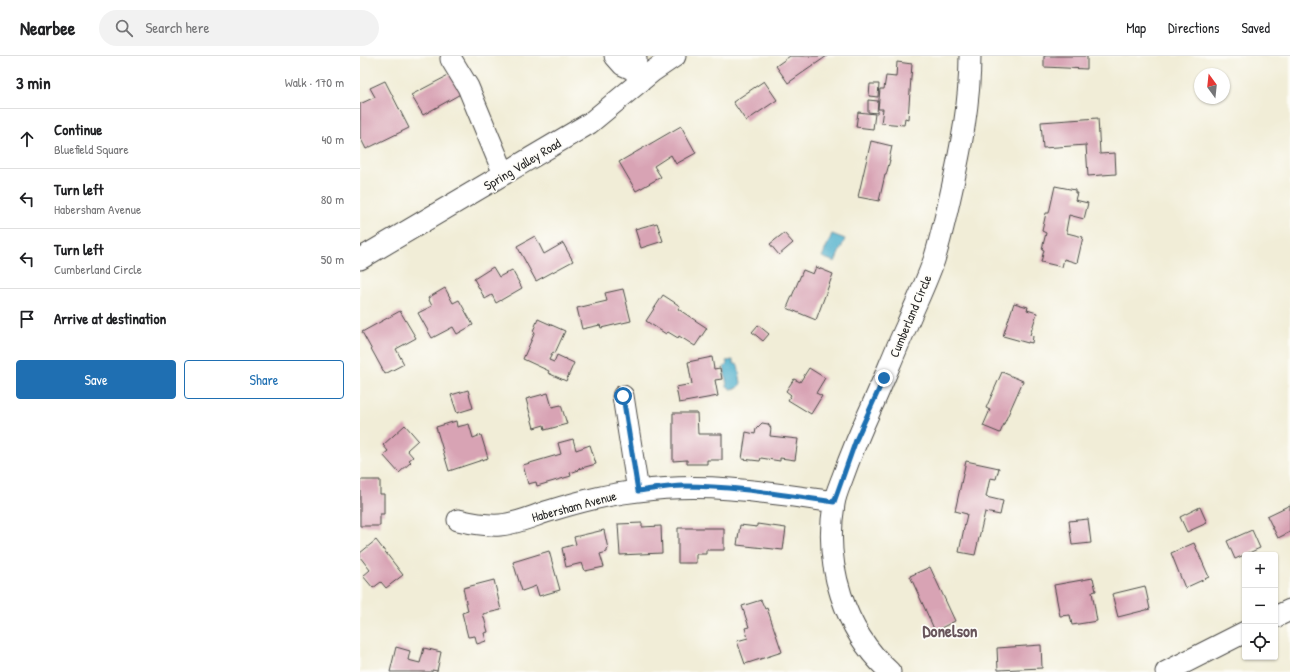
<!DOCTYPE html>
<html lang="en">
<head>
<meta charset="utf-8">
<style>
  :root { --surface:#fff; --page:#f2f2f2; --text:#202124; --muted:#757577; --line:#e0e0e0; --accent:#1f6fb2 }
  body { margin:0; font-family:"Patrick Hand",sans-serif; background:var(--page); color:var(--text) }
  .controls { position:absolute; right:12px; bottom:12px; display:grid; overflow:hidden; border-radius:4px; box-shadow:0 1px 3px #0004 }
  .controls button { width:36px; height:36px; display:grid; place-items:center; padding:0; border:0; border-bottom:1px solid var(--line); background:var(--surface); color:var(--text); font:20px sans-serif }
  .compass { position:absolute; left:834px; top:12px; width:36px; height:36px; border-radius:50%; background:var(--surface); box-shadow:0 1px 3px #0004; rotate:345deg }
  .stop { position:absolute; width:12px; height:12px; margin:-9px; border:3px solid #1f6fb2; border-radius:50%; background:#fff }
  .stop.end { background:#1f6fb2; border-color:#fff; box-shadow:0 1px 4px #0008 }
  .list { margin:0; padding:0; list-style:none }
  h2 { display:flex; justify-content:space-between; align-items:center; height:52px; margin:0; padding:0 16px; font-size:17px }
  h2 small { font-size:13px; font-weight:400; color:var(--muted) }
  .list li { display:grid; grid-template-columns:26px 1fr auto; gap:12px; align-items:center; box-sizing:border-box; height:60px; padding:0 16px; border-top:1px solid var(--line) }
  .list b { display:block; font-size:15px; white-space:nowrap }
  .list p { margin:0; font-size:13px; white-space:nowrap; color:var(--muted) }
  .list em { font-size:13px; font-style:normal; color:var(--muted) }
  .actions { display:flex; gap:8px; padding:12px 16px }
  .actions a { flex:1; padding:9px 0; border:1px solid var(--accent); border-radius:4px; text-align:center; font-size:14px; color:var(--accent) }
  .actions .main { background:var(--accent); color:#fff }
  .icon { flex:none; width:22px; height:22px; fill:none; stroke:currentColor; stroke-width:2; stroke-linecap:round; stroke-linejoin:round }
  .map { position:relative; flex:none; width:930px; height:616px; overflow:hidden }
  header { display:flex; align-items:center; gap:24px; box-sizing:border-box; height:56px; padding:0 20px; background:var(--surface); border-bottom:1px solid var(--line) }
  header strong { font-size:19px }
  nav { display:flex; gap:22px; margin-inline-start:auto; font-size:14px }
  .search { width:280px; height:36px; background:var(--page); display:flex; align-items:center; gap:10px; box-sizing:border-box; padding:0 14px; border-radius:22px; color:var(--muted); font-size:15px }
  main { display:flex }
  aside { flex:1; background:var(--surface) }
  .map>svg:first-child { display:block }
</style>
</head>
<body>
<header>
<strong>Nearbee</strong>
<div class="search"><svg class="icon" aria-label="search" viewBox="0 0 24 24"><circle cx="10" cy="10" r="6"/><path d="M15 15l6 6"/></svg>Search here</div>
<nav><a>Map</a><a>Directions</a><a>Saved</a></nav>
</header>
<main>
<aside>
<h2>3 min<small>Walk · 170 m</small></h2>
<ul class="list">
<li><svg class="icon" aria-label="ahead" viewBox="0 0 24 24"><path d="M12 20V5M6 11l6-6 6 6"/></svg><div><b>Continue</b><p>Bluefield Square</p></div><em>40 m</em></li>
<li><svg class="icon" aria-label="left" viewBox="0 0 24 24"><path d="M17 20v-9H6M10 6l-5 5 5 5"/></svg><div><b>Turn left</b><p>Habersham Avenue</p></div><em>80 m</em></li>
<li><svg class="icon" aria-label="left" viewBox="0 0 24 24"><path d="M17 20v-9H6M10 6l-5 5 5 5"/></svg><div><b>Turn left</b><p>Cumberland Circle</p></div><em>50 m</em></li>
<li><svg class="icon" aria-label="arrive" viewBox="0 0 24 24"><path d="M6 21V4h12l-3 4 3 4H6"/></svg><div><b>Arrive at destination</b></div></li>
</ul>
<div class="actions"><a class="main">Save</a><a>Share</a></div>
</aside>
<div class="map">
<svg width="930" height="616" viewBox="0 0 930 616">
  <rect width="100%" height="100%" fill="#fdfcf7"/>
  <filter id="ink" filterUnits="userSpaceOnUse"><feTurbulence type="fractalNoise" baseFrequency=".025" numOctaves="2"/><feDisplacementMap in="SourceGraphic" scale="8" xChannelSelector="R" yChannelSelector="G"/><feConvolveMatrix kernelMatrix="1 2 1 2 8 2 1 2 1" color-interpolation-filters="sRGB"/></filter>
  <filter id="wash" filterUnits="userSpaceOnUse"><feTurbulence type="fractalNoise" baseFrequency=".012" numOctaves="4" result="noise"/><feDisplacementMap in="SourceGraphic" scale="16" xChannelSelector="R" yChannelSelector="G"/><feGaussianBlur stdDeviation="0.9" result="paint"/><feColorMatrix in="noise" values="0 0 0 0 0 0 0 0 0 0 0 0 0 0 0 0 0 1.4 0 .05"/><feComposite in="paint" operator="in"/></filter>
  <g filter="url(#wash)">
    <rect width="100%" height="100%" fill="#f1edd7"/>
    <path fill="#4caecb" stroke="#3c6c7b" d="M472 178 485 183 475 206 462 201Z
      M373 304V307L378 309 381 327 378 332 371 333 367 330 364 311 367 308 366 305Z"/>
    <g id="blocks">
      <path fill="#d8a3b4" d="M430 0H467L428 27 416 10Z
        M684 0H727V13L684 11Z
        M537 6 552 8 548 63 545 62 544 69 521 67 523 53H518L520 33H524L526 20 536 21Z
        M93 17 104 36 63 59 51 39Z
        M25 25 49 72 6 93 0 81V48L15 41 10 32Z
        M404 25 417 44 386 65 373 46Z
        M510 28H519L518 41 509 40Z
        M508 44 518 45 517 57 508 56Z
        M498 56 515 58 513 73 496 71Z
        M738 62 740 98 755 97 756 118 728 120 726 89 683 92 681 66Z
        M321 70 336 97 316 108 311 99 294 110 301 121 276 135 259 106Z
        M511 85 532 90 529 104H530L526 119H525L519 145 498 141Z
        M695 130 715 134V137H717L715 144 728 147 724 163 709 159 706 175H707V177L723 181 717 207 704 203 702 211 681 206 684 194 682 193 686 177 682 175 686 157H689Z
        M297 167 303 185 281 192 275 173Z
        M424 177 433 187 419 199 410 188Z
        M175 180 184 198 203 187 213 205 176 225 157 190Z
        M133 211 139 221 152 214 162 232 136 247 132 239 125 243 114 223Z
        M456 211 473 218 456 264 427 252 443 214 453 218Z
        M85 232 93 247 99 244 113 269 97 278 93 271 72 282 58 257 72 250 68 242Z
        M263 233 271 265 241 272 240 269 222 273 217 252 247 245 245 237Z
        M303 239 320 250 318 253 347 272 335 290 319 280 318 282 308 276 306 278 286 265Z
        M654 247 668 251 667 254 677 257 670 279 673 280 672 287 668 286V287L643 280Z
        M40 255 56 282 36 293 44 308 25 318 2 276Z
        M178 263 205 275 195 297 193 296 189 304 194 306 197 299 214 307 206 325 188 317 189 315 163 303 175 276 173 275Z
        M398 269 409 278 403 285 392 276Z
        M352 301 354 313 360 312 362 323 355 324 358 340 319 347 316 331 332 328 328 306Z
        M449 312 465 322 456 337 462 340 451 358 428 344 431 339 426 335 434 323 440 326Z
        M642 316 663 325 640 377 623 370 630 354 626 352Z
        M108 334 113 352 97 357 91 339Z
        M188 337 192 351 201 349 207 368 185 374 184 369 174 372 166 343Z
        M313 357H337L338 378H362V404H347V408H327V404L313 405Z
        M96 365 97 371 109 368 113 382 121 379 128 402 89 415 76 371Z
        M402 367 408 368 411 372 410 380 438 383 435 404 420 402V405L401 402 400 405 382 403 386 376 395 378 396 373Z
        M45 369 58 384 47 394 53 401 49 404 51 406 39 417 23 399 28 395 23 389Z
        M213 383 216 394 230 389 236 408 218 413 219 414 210 417 211 420 177 430 176 426 168 428 163 409 201 398 198 387Z
        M606 405 639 412 636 423 630 422 626 441 643 445 640 459 625 456 615 499 599 496 607 458 595 455Z
        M0 424H20V438H24V458H20V470H0Z
        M930 449V476L918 482 907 460Z
        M840 451 847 467 827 476 820 461Z
        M728 463 731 487 712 489 709 465Z
        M282 467V471L301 470 302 497 260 499 258 468Z
        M397 468 426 472 423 494 377 489 380 469 397 471Z
        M318 472H364V494H346V498H336V507H318Z
        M244 474 248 493 247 494V496L240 498 244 511 225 515 222 507 206 511 202 492 216 488 214 481Z
        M892 474 900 492 875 503 867 485Z
        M16 484 43 519 26 532 21 526 13 532 3 520 10 514 0 501V497Z
        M834 487 849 521 825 532 811 497Z
        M189 495 200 534 179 540 176 530 162 535 153 506Z
        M570 511 595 565 575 575 550 520Z
        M733 522 736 535 732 536 737 565 712 569 710 559 700 560 694 529Z
        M134 524 141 554 123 558 128 576 124 577 126 585 117 588 115 580 108 581 102 557 108 555 103 532Z
        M785 530 790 553 758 561 752 538Z
        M401 544 405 553 407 552 422 596 385 608 377 585 388 582 385 572 389 571 382 550Z
        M681 589 682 612 638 614 637 592Z
        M36 591 50 595 48 604 60 607 64 592 81 596 77 615 72 614V616H30Z"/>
    </g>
  </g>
  <g filter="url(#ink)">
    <use href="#blocks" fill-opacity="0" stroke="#494845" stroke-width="1"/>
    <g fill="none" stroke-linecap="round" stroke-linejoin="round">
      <g stroke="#494845" stroke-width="23">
        <path id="minor" d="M255 0 263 9 274 14
          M274 0 276 3 274 14 280 26
          M91 3 108 31 144 118
          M0 203 230 67 293 15 315 0
          M263 340 278 435
          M98 464C111 467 126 470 140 469 156 468 173 460 189 455 218 446 248 438 278 435 347 426 406 436 474 446
          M915 561 930 554
          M530 616C484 575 464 508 474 448 475 440 479 431 482 423 491 398 501 374 512 350 524 324 534 297 546 271 555 249 566 227 574 204 581 182 586 159 591 137 601 92 610 47 610 0
          M806 616 885 576"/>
      </g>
      <use href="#minor" stroke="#fff" stroke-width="21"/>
    </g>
  </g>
  <g fill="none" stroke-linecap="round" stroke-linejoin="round" filter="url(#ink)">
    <path stroke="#1f6fb2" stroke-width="5" d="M263 340 278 435C293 433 309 430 324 430 374 430 424 439 474 446L496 384 524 322"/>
  </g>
  <g text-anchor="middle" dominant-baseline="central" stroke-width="3.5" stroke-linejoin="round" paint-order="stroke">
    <g font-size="13" fill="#2b2b2b" stroke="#fdfcf7">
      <text transform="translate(162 108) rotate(-31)">Spring Valley Road</text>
      <text transform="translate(550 260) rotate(-67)">Cumberland Circle</text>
      <text transform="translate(214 450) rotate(-15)">Habersham Avenue</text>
    </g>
    <g font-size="17" font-weight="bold" fill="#68555b" stroke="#fdfcf7">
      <text x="590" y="574">Donelson</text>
    </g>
  </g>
</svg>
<div class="controls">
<button>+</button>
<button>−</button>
<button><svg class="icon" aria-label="locate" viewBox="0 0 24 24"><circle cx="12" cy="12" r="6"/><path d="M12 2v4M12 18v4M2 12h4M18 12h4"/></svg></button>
</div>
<svg class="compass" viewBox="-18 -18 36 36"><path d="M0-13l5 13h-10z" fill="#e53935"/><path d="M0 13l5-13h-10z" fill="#757577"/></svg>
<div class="stop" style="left:263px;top:340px"></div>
<div class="stop end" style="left:524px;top:322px"></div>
</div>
</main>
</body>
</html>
